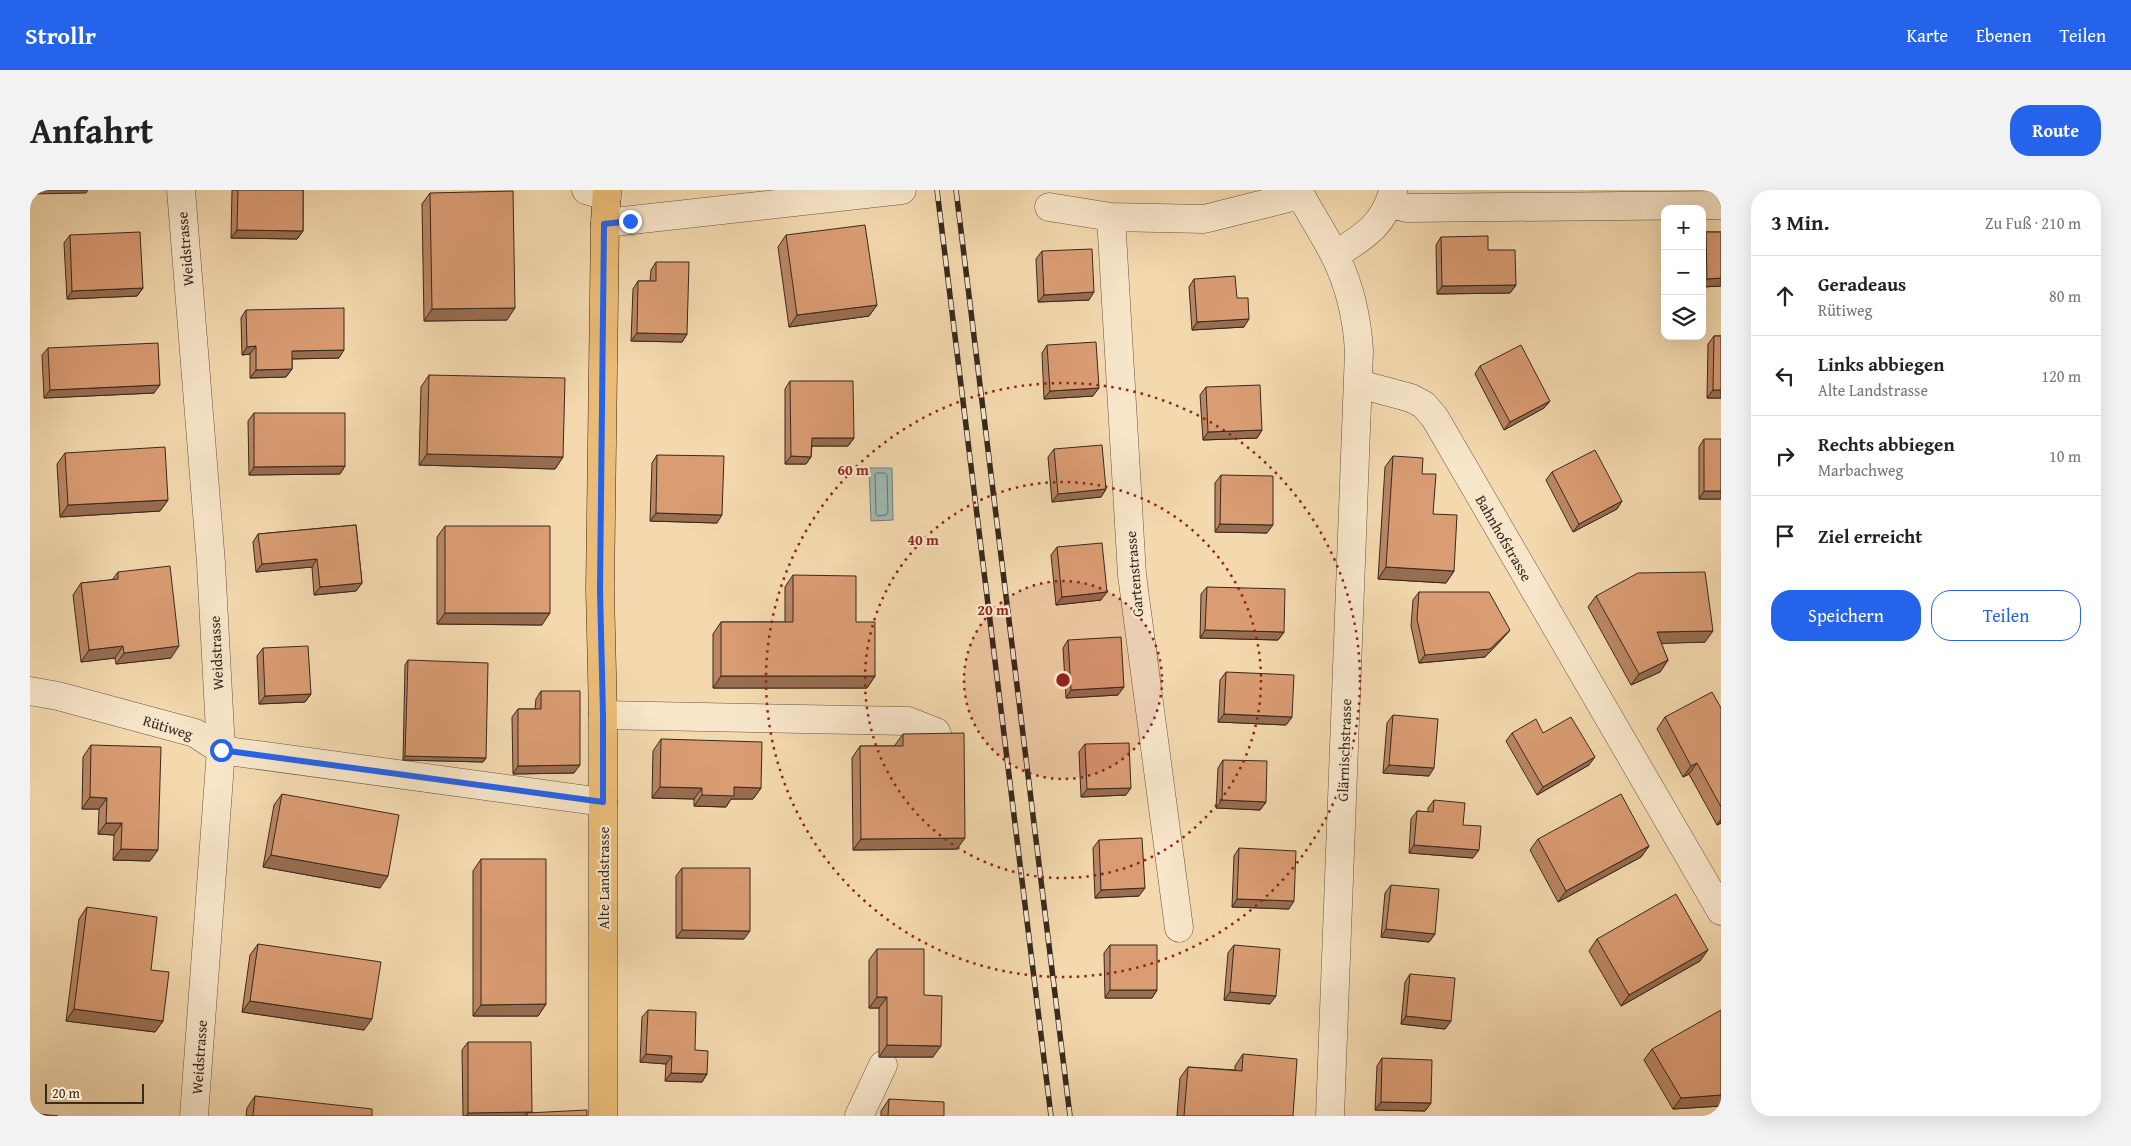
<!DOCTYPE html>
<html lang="de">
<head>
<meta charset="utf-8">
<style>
  :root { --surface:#fff; --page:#f2f2f2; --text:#222; --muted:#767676; --line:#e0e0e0; --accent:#2563eb }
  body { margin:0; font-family:"Gentium Book Plus",serif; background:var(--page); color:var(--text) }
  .controls { position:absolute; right:15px; top:15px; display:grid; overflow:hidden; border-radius:10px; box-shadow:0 5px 20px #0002 }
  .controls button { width:45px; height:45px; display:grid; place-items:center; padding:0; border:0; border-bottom:1px solid var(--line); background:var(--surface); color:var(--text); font:25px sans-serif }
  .scale { position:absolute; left:15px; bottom:12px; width:99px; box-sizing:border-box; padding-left:5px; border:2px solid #36291f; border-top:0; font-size:14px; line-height:18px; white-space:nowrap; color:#36291f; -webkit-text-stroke:4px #f8e6ca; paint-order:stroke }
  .stop { position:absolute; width:15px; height:15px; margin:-11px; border:4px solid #2563eb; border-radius:50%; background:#fff }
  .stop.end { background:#2563eb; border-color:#fff; box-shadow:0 1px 5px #0008 }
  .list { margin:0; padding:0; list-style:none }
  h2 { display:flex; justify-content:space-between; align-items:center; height:65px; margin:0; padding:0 20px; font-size:21px }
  h2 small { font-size:16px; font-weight:400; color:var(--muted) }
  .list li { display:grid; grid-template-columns:32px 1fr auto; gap:15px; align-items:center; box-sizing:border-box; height:80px; padding:0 20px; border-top:1px solid var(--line) }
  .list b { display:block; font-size:19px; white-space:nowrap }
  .list p { margin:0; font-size:16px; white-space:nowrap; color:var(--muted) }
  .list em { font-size:16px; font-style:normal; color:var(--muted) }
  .actions { display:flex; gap:10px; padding:15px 20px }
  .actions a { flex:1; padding:11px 0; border:1px solid var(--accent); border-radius:20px; text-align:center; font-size:18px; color:var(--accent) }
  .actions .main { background:var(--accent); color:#fff }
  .icon { flex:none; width:28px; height:28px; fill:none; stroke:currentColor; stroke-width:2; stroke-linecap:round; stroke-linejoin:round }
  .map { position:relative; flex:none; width:1691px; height:926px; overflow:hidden; border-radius:20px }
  header { display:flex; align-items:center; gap:30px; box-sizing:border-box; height:70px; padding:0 25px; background:var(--accent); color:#fff }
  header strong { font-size:24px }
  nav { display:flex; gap:28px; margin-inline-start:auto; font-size:18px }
  .intro { display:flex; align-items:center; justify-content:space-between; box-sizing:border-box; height:120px; padding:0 30px }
  h1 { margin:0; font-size:35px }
  .button { padding:12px 22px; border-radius:20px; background:var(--accent); color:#fff; font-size:18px; font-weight:700 }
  main { display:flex; gap:30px; padding:0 30px }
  aside { flex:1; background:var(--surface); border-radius:20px; box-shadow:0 5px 20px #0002 }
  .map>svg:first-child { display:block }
</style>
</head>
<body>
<header>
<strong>Strollr</strong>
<nav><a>Karte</a><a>Ebenen</a><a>Teilen</a></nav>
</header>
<div class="intro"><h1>Anfahrt</h1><a class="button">Route</a></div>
<main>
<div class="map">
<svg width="1691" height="926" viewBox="0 0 1691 926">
  <rect width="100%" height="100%" fill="#f4d9ae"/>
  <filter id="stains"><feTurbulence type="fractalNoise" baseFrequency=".004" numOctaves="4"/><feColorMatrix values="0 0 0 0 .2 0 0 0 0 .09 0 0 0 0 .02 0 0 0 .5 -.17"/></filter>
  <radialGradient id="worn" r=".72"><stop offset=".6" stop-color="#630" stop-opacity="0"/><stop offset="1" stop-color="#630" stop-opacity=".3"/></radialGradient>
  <path fill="#9eb9b2" stroke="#747f77" d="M839 278H862L863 330 841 331Z"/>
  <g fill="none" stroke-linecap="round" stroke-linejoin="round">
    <path stroke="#6a7168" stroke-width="1" d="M847 283H855L857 285 858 323 856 325 848 326 846 324 845 285Z"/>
    <g stroke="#665543" stroke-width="29">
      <path id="minor" d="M151 0 181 373 191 560 164 926
        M556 0 577 6
        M1268 0C1279 22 1293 42 1304 64 1320 95 1327 128 1329 161L1300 926
        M1360 14 1378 18 1691 15
        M1019 17 1081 27
        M575 33 872 0
        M1305 65C1333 47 1355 35 1363 0
        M1329 194 1381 208 1394 215 1405 228 1691 721
        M0 501 28 506 165 543 191 560 573 612
        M573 525 878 531 906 542 911 555
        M1149 738 1102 385 1081 27 1174 29 1270 5
        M829 926 853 875"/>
    </g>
    <g stroke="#36291f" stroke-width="29">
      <path id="major" d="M573 926V525L570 400 575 33 577 0"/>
    </g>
    <use href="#minor" stroke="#f8e6ca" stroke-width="28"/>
    <use href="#major" stroke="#eabc77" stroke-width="28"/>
    <g stroke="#36291f" stroke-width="5.5">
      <path id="rail" d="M907 0 1021 926
        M926 0 1040 926"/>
    </g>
    <use href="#rail" stroke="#f8e6ca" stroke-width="4" stroke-dasharray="11" stroke-linecap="butt"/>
  </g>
  <path fill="#bb8663" stroke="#36291f" d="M202 0H273V41L267 49 201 48Z
    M400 3 477 130 394 131 392 14Z
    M1676 42H1691V96L1672 97V47Z
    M40 45 113 98 107 106 37 109 34 53Z
    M756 45 847 115 839 126 759 137 748 57Z
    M1411 47 1486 95 1480 103 1407 104 1406 55Z
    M1012 61 1059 110 1008 112 1006 69Z
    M626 72 657 144 652 152 601 151 603 99 608 91H620L621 80Z
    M1164 89 1207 108 1214 137 1162 140 1159 97Z
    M216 120 309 168 262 169V179L256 187 220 188V164L212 165 211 128Z
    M1684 146H1691V208H1677L1678 154Z
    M1017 155 1063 206 1014 209 1012 163Z
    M18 158 124 203 14 208 12 165Z
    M1450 176 1520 211 1514 218 1474 240 1445 184Z
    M399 185 533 267 525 279 389 275 391 197Z
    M760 191 824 248 818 256H782L781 267 776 274H755V199Z
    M1176 197 1232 240 1227 248 1173 250 1170 205Z
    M224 223 315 276 310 284 219 285 218 231Z
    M1674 249 1691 309H1669V257Z
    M1024 259 1076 299 1071 307 1022 312 1018 267Z
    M35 263 138 310 130 321 30 327 27 274Z
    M627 265 687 333 620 331 622 273Z
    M1363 266 1392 284 1403 324 1424 381 1416 393 1348 389 1355 277Z
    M1522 282 1592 311 1587 319 1543 342 1516 290Z
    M1191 285 1237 343 1185 342V293Z
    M326 335 332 393 326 401 284 405 282 377 226 382 223 352 228 344Z
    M415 336 512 435 407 434V347Z
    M1027 357 1071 410 1026 415 1021 365Z
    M88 382 141 468 86 474 85 468 51 472 43 405 51 393 82 390Z
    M763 385 826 432 845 486 837 498H683V444L691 432H755V397Z
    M1177 397 1254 442 1248 450 1170 448 1171 404Z
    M1389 402 1480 440 1474 447 1455 467 1389 473 1381 436 1383 410Z
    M1566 406 1675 452 1631 453 1638 470 1630 482 1601 495 1558 417Z
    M1038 450 1088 505 1036 508 1033 458Z
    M233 458 281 504 275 512 229 514 227 466Z
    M378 470 456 568 453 572 373 570 375 475Z
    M1196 482 1262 527 1256 535 1188 532 1190 490Z
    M511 501 544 583 483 584 482 527 488 519H505L506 509Z
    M1691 518V633L1687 635 1659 584 1653 587 1627 539 1635 527Z
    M1363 525 1399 586 1353 583 1357 533Z
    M1482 543H1513L1559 575 1507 605 1476 551Z
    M873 544 927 659 823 660 822 568 830 556H865V555Z
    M631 549 731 598 723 609H701L696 617 664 616V609L622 608 623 561Z
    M1055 554 1096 605 1051 607 1049 562Z
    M61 555 120 671 83 670 84 645 68 644 69 619H52L53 567Z
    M1193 570 1236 612 1230 620 1186 618 1188 578Z
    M252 604 350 698 233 677 244 615Z
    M1404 610 1433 635 1443 668 1379 663 1381 629 1387 621 1398 622V618Z
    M1508 649 1619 656 1611 667 1528 712 1500 660Z
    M1069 650 1109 706 1065 708 1063 658Z
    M1209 658 1259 719 1202 717 1204 666Z
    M451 669 516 814 508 826H443V681Z
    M652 678 714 749 646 748V686Z
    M1361 695 1405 744 1399 752 1351 747 1355 703Z
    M57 717 121 780 133 831 125 842 36 831 49 729Z
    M1567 749 1670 771 1591 816 1559 761Z
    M228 754 334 840 212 822 220 765Z
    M1080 755 1127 800 1122 808H1075L1074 763Z
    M1204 755 1240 814 1194 810 1198 763Z
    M847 759 894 805 903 867H849V818H839V770Z
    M1380 784 1421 831 1415 839 1371 834 1375 792Z
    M618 820 665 860 677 884 672 892 635 891 636 874 610 872 612 827Z
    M438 852 502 922 501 923 557 926H433L432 860Z
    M1622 859 1691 916 1643 919 1614 870Z
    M1213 864 1263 926H1147L1150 888 1158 877 1205 880V876Z
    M1352 868 1401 913 1395 921 1345 920 1347 876Z
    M225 906 342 926H216L217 918Z
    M859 909 914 926H851V921Z"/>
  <path fill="#996d50" stroke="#36291f" d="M0 0H58L56 3 0 4Z
    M207 40 273 41 267 49 201 48Z
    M1691 88V96L1672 97 1677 89Z
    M1486 95 1480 103 1407 104 1412 96Z
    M113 98 107 106 37 109 42 101Z
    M1064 102 1059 110 1008 112 1014 105Z
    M847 115 839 126 759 137 767 125Z
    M485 118 477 130 394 131 402 119Z
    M1219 129 1214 137 1162 140 1167 132Z
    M607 143 657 144 652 152 601 151Z
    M226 156 220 164 212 165 217 157Z
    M314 160 309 168 256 169 262 161Z
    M262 179 256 187 220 188 226 180Z
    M130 195 124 203 14 208 20 200Z
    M1069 198 1063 206 1014 209 1020 201Z
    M1683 200H1691V208H1677Z
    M1520 211 1514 218 1474 240 1480 232Z
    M1232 240 1227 248 1173 250 1178 242Z
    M782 248H824L818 256H776Z
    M397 264 533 267 525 279 389 275Z
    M761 266 781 267 776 274H755Z
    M315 276 310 284 219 285 224 277Z
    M1076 299 1071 307 1022 312 1028 304Z
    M1674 301H1691V309H1669Z
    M138 310 130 321 30 327 38 315Z
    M1592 311 1587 319 1543 342 1549 334Z
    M626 323 692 325 687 333 620 331Z
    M1190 334 1243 335 1237 343 1185 342Z
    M287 369 282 377 226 382 232 374Z
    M1356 377 1424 381 1416 393 1348 389Z
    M332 393 326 401 284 405 290 397Z
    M1077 402 1071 410 1026 415 1032 407Z
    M415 423H520L512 435 407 434Z
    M1175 440 1254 442 1248 450 1170 448Z
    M1480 440 1474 447 1455 467 1389 473 1395 465Z
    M1683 441 1675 452 1619 454 1627 442Z
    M93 456 85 468 51 472 59 460Z
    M149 456 141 468 86 474 94 463Z
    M1638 470 1630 482 1601 495 1609 484Z
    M691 486H845L837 498H683Z
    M1094 497 1088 505 1036 508 1041 500Z
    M281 504 275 512 229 514 235 506Z
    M1194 524 1262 527 1256 535 1188 532Z
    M375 566 456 568 453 572 373 570Z
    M1565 567 1559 575 1507 605 1513 597Z
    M1667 573 1659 584 1653 587 1661 576Z
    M550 575 544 583 483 584 488 576Z
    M1359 575 1404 578 1399 586 1353 583Z
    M630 597 672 598 664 609 622 608Z
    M704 597 731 598 723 609H701L696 617 664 616 672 605Z
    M1101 598 1096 605 1051 607 1057 599Z
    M60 607 77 608 69 619H52Z
    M1192 610 1236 612 1230 620 1186 618Z
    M1691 629V633L1687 635Z
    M76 633H92L84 645 68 644Z
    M935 648 927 659 823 660 831 649Z
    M1384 655 1449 660 1443 668 1379 663Z
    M1619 656 1611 667 1528 712 1536 701Z
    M91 659 128 660 120 671 83 670Z
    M241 665 358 686 350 698 233 677Z
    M1115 698 1109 706 1065 708 1071 700Z
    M1207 709 1264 711 1259 719 1202 717Z
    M1356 739 1405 744 1399 752 1351 747Z
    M652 740 720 741 714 749 646 748Z
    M1678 760 1670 771 1591 816 1599 805Z
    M1080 800H1127L1122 808H1075Z
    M1200 802 1246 806 1240 814 1194 810Z
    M847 807H857L849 818H839Z
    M220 811 342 829 334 840 212 822Z
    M516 814 508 826H443L451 815Z
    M44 819 133 831 125 842 36 831Z
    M1376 826 1421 831 1415 839 1371 834Z
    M857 855 911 856 903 867H849Z
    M616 864 642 866 636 874 610 872Z
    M641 883 677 884 672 892 635 891Z
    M1691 905V916L1643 919 1651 908Z
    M1351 912 1401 913 1395 921 1345 920Z
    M502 922 499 926 497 923 495 926H436L438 923Z"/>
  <path fill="#da9c73" stroke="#36291f" d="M208 0H273V41L207 40Z
    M483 1 485 118 402 119 400 3Z
    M835 35 847 115 767 125 756 45Z
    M110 42 113 98 42 101 40 45Z
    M1676 42H1691V88L1677 89Z
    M1458 46V60H1485L1486 95 1412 96 1411 47Z
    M1062 59 1064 102 1014 105 1012 61Z
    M626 72H659L657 144 607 143 608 91H626Z
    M1205 86 1207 108H1218L1219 129 1167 132 1164 89Z
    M314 118V160L262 161V179L226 180V156L217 157 216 120Z
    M1684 146H1691V200H1683Z
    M1066 152 1069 198 1020 201 1017 155Z
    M128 153 130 195 20 200 18 158Z
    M1491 155 1520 211 1480 232 1450 176Z
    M399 185 535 188 533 267 397 264Z
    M760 191H823L824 248H782L781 267 761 266Z
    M1230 195 1232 240 1178 242 1176 197Z
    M224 223H315V276L224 277Z
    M1674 249H1691V301H1674Z
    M1072 255 1076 299 1028 304 1024 259Z
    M135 257 138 310 38 315 35 263Z
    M1565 260 1592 311 1549 334 1522 282Z
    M627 265 694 266 692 325 626 323Z
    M1363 266 1393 268 1392 284H1406L1403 324 1427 325 1424 381 1356 377Z
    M1191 285 1243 286V335L1190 334Z
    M326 335 332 393 290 397 287 369 232 374 228 344Z
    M415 336H520V423H415Z
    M1072 353 1077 402 1032 407 1027 357Z
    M140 376 149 456 94 463 93 456 59 460 51 393 88 389V382Z
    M1675 382 1683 441 1627 442 1638 470 1609 484 1566 406 1608 383Z
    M763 385 826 386V432H845V486H691V432H763Z
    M1177 397 1255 399 1254 442 1175 440Z
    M1389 402H1459L1480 440 1460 459 1395 465 1387 429Z
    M1091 447 1094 497 1041 500 1038 450Z
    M278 456 281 504 235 506 233 458Z
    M378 470 458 473 456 568 375 566Z
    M1196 482 1264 485 1262 527 1194 524Z
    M511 501H550V575L488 576V519H511Z
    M1682 502 1691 518V617L1667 573 1661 576 1635 527Z
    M1363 525 1408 529 1404 578 1359 575Z
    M1541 527 1565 567 1513 597 1482 543 1506 529 1513 543Z
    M934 543 935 648 831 649 830 556H873V544Z
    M631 549 732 552 731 598 704 597V606L672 605V598L630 597Z
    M1099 553 1101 598 1057 599 1055 554Z
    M61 555 131 557 128 660 91 659 92 633H76L77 608 60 607Z
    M1193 570 1237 571 1236 612 1192 610Z
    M252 604 369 625 358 686 241 665Z
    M1591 604 1619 656 1536 701 1508 649Z
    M1404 610 1435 613 1433 635 1451 636 1449 660 1384 655 1387 621 1403 622Z
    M1112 648 1115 698 1071 700 1069 650Z
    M1209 658 1266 661 1264 711 1207 709Z
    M451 669H516V814L451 815Z
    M652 678H720V741L652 740Z
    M1361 695 1409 699 1405 744 1356 739Z
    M1646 704 1678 760 1599 805 1567 749Z
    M57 717 127 727 121 780 139 782 133 831 44 819Z
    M228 754 351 772 342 829 220 811Z
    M1080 755H1127V800H1080Z
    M1204 755 1250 759 1246 806 1200 802Z
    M847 759H894V805L912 806 911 856 857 855V807H847Z
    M1380 784 1425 788 1421 831 1376 826Z
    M618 820 666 822 665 860 678 861 677 884 641 883 642 866 616 864Z
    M1691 820V905L1651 908 1622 859Z
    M438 852H501L502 922 438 923Z
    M1213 864 1267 869 1263 926H1154L1158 877 1212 881Z
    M1352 868 1402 870 1401 913 1351 912Z
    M225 906 342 919V926H223Z
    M859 909 914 912V926H858Z
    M557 920V926H497V923Z
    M10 924 28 926H10Z"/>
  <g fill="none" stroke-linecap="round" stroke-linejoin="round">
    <path stroke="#2563eb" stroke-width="6" d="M191 560 573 612V525L570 400 574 34 600 31"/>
  </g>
  <circle cx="1033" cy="490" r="99" fill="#8f2418" fill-opacity=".12"/>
  <g fill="none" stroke="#8f2418" stroke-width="2.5" stroke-dasharray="2.5 5">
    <circle cx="1033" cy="490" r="99"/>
    <circle cx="1033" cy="490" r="198"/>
    <circle cx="1033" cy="490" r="297"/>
  </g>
  <g text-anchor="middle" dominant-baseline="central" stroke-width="4.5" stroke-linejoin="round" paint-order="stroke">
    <g font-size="15" fill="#36291f" stroke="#f8e6ca">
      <text transform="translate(155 59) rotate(-95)">Weidstrasse</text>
      <text transform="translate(1474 348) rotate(60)">Bahnhofstrasse</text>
      <text transform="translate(1104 384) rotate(-95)">Gartenstrasse</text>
      <text transform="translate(186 463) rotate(-93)">Weidstrasse</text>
      <text transform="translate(138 537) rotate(17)">Rütiweg</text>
      <text transform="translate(1314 560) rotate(-88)">Glärnischstrasse</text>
      <text transform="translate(573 688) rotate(-90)">Alte Landstrasse</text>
      <text transform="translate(169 867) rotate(-86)">Weidstrasse</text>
    </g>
  </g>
  <circle cx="1033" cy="490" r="8" fill="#8f2418" stroke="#f8e6ca" stroke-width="2.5"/>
  <g font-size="15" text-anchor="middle" font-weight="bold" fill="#8f2418" stroke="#f8e6ca" stroke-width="4.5" stroke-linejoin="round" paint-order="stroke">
    <text x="823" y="285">60 m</text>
    <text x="893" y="355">40 m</text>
    <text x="963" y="425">20 m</text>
  </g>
  <rect width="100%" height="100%" filter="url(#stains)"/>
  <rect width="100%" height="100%" fill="url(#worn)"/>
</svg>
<div class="controls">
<button>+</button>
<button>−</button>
<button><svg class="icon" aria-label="layers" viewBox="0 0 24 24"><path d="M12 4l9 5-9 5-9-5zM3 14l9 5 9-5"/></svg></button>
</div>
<div class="scale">20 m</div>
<div class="stop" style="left:191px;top:560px"></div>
<div class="stop end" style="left:600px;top:31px"></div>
</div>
<aside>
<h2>3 Min.<small>Zu Fuß · 210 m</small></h2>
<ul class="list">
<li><svg class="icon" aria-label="ahead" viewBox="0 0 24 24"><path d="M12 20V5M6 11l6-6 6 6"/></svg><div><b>Geradeaus</b><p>Rütiweg</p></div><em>80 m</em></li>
<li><svg class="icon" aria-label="left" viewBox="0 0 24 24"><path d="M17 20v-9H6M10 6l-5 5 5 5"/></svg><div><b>Links abbiegen</b><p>Alte Landstrasse</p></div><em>120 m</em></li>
<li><svg class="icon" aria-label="right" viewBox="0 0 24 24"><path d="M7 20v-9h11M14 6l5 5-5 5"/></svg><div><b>Rechts abbiegen</b><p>Marbachweg</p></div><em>10 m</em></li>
<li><svg class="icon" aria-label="arrive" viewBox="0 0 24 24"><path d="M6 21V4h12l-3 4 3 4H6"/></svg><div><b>Ziel erreicht</b></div></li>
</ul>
<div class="actions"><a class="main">Speichern</a><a>Teilen</a></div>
</aside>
</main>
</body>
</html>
